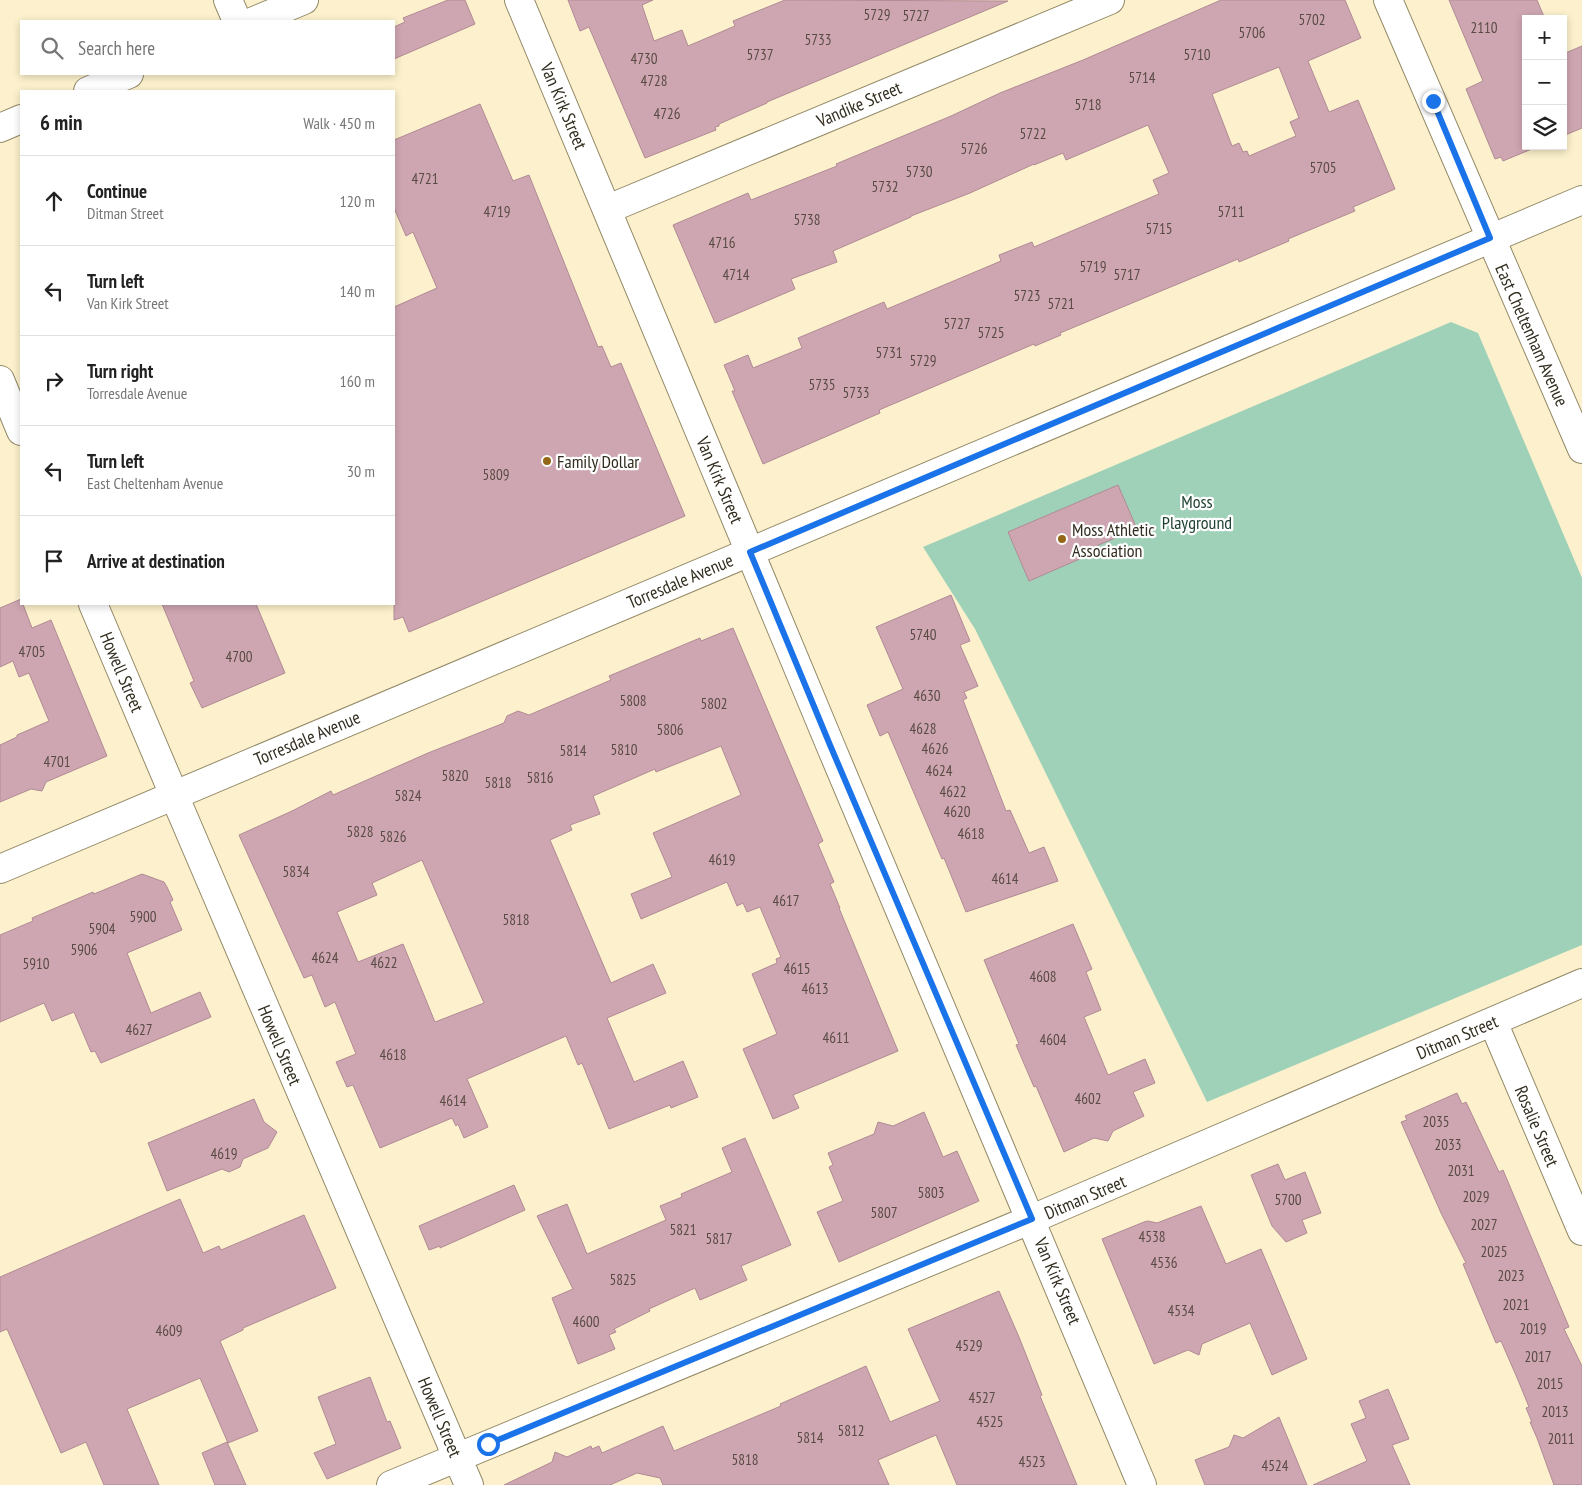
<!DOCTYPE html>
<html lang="en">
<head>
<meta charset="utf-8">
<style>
  :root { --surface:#fff; --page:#f2f2f2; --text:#222; --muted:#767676; --line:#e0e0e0 }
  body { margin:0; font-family:"PT Sans Narrow",sans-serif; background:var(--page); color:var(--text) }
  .controls { position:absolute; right:15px; top:15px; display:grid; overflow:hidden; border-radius:0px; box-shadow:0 2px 8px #0003 }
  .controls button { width:45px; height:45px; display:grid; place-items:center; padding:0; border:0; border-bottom:1px solid var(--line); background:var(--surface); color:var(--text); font:25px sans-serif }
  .stop { position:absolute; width:15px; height:15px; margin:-11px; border:4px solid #1a73e8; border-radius:50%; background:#fff }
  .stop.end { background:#1a73e8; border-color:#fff; box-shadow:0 1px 5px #0008 }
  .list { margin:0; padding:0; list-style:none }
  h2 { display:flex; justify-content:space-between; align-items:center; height:65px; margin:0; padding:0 20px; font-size:21px }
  h2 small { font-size:16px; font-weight:400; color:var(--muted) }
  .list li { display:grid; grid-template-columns:32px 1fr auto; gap:15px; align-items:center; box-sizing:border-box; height:90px; padding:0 20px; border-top:1px solid var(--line) }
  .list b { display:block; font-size:19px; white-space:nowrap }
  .list p { margin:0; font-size:16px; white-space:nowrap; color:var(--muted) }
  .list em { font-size:16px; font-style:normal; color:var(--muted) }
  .icon { flex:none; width:28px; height:28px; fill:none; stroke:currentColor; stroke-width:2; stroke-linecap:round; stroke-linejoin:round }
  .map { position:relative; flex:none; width:1582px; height:1485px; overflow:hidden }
  .search { position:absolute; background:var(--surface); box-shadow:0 2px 8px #0003; left:20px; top:20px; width:375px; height:55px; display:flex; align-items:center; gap:12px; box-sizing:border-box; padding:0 18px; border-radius:0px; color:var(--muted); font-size:19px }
  .panel { position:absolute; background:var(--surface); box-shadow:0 2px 8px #0003; left:20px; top:90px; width:375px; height:515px; border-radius:0px }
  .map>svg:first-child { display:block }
</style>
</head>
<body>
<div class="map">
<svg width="1582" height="1485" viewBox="0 0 1582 1485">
  <rect width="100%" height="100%" fill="#fcf1cc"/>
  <path fill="#9fd1b9" d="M1451 322 1478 333 1582 578V945L1207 1102 975 629 923 547Z"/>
  <path fill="#cea6b1" stroke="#b18a95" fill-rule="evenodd" d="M448 0H465L475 24 394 59V27L405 22 403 18Z
    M568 0H653L642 5 654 41 682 30 688 46 735 26 733 21 785 0 1008 1 767 102V103L719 124V126L715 127 716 130 645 158 589 27 580 31Z
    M1221 0H1345L1361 38 1308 61 1329 112 1358 100 1395 189 1353 207 1355 211 1288 239 1289 241 1239 262 1238 259 1060 333 1061 335 1035 346 1034 344 879 410 880 413 763 464 732 391H735L724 365 748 355 753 368 802 348 798 338 884 302 887 309 1001 261 999 255 1032 242 1034 247 1159 194 1153 180 1169 173 1148 125 1066 160 1063 153 1034 165V164L970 193 911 216V217L833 251 837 262 791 279 795 289 715 323 673 225 748 193 751 200 837 166 836 164 951 116 1000 93 1083 60ZM1279 67 1299 118 1290 122 1296 136 1249 156 1247 151 1243 152 1239 143 1232 146 1212 94Z
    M1449 0H1537L1545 19H1526V146H1539L1503 161 1501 157 1495 159 1466 89 1483 81Z
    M1582 46V128L1563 136V54Z
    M480 104 513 181 529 175 598 347 602 346 611 367 621 363 685 516 409 632 403 617 394 620V307L437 288 413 232 406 236 394 208V140Z
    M1118 485 1137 529 1096 546 1098 551 1029 581 1008 532Z
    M951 595 970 641 960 645 978 686 964 692 967 698 963 700 1006 811 1010 810 1029 853 1044 847 1058 881 966 912 944 858 942 859 888 732 880 736 867 705 903 689 876 627Z
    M21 599 32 628 51 620 107 756 46 782 42 791 31 789 0 802V745L17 737V735L49 721 29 673 19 677 13 661 0 667V608Z
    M162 604H256L285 673 202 708 190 683 194 681Z
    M733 628 823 841 818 844 834 882 830 884 840 908H839L898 1051 793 1095 799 1108 773 1119 743 1049 777 1034 752 974 777 963 776 959 781 957 760 907 747 912 743 903 737 906 727 882 641 919 631 894 672 877 653 833 741 795 721 746 656 772 655 769 593 796 600 814 570 825 572 830 550 840 611 983 653 964 666 993 607 1018 634 1082 683 1061 698 1097 671 1108 670 1105 609 1129 582 1063 578 1065 566 1036 467 1079 488 1127 464 1138 458 1124 456 1126 452 1118 380 1148 353 1085 347 1087 336 1062 356 1054 335 1002 325 1007 312 975 304 978 239 835 292 811 331 791 333 795 428 753 504 723 507 716 518 711 529 715 611 680 609 676 700 638 701 641ZM422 860 484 1003 435 1022 403 944 358 962 337 912 377 895 372 883Z
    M142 874 164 882 167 887 173 900 170 902 182 930 127 953 151 1013 200 992 211 1017 101 1063 95 1051 91 1052 74 1012 52 1021 44 1003 0 1022V935L33 921 32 918 93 892 94 894Z
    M1073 924 1092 969 1086 972 1101 1010 1084 1017 1108 1075 1145 1059 1155 1083 1133 1092 1144 1116 1113 1131 1108 1141 1094 1138 1064 1152 1036 1086 1034 1087 1016 1045 1019 1044 984 960Z
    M1457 1093 1462 1104 1466 1102 1499 1172 1503 1170 1569 1327 1564 1329 1582 1366V1485H1554L1537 1438 1530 1422H1532L1526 1408 1529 1407 1518 1380 1501 1341 1496 1343 1463 1264 1466 1263 1441 1213 1401 1122 1407 1120 1405 1116Z
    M254 1099 264 1122 277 1132 268 1148 243 1159 240 1167 229 1172 222 1169 167 1191 148 1143Z
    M924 1112 943 1157 957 1151 979 1201 839 1262 817 1212 843 1201 829 1167 833 1165 828 1153 874 1134 878 1122 893 1126Z
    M745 1138 791 1245 741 1266 747 1280 700 1300 695 1288 649 1309 650 1311 614 1329 616 1332 609 1335 615 1349 578 1364 552 1298 573 1289 537 1216 567 1204 587 1254 666 1220 660 1206 682 1197 681 1194 732 1172 722 1148Z
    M1278 1164 1285 1180 1305 1172 1321 1213 1302 1220 1307 1233 1286 1242 1272 1226 1251 1175Z
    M514 1185 525 1210 440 1248V1246L429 1250 419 1226Z
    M180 1199 203 1253 219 1246 221 1250 304 1215 336 1288 243 1328V1330L220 1341 258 1431 228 1443 200 1378 127 1409 159 1485H104L86 1442 61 1453 7 1329 0 1332V1277Z
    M1201 1206 1226 1264 1261 1249 1307 1359 1272 1375 1250 1323 1202 1344 1199 1355 1188 1350 1154 1364 1102 1239 1144 1222 1148 1221 1157 1223Z
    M999 1291 1019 1337 1042 1395 1040 1396 1077 1485H957L936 1435 878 1460 889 1485H663L660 1478 637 1473 610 1485H504L552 1462 555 1452 567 1457 591 1446 592 1449 599 1446 602 1453 663 1426 674 1451 781 1406 780 1404 866 1366 890 1422 940 1401 908 1329Z
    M370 1377 387 1422 390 1421 401 1448 327 1479 314 1453 336 1444 318 1397Z
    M1388 1389 1409 1439 1392 1445 1410 1485H1313L1367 1461 1351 1424 1366 1418 1359 1401Z
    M1279 1417 1307 1485H1205L1195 1460 1229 1447 1234 1435 1243 1438Z
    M227 1442 246 1485H215L202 1453Z"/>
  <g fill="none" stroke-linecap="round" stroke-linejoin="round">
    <g stroke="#938967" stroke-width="30">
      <path id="minor" d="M228 0 237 21
        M519 0C624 248 727 498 831 747 934 993 1040 1238 1142 1485
        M1388 0 1582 449
        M254 21 304 0
        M88 91 129 74
        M0 128 21 119
        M608 209 1110 0
        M0 380 21 431
        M93 604 174 795 469 1485
        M1493 1022 1582 1231
        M391 1485 1032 1219 1582 983"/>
    </g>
    <g stroke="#938967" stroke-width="30">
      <path id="tertiary" d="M0 869 1582 200"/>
    </g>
    <use href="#minor" stroke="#fff" stroke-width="28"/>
    <use href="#tertiary" stroke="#fff" stroke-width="28"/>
  </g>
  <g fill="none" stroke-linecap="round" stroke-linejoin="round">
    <path stroke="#1a73e8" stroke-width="6" d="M488 1444 1032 1219 830 745 750 552 1490 238 1433 101"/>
  </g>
  <g fill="#956615" stroke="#fff" stroke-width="2">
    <circle cx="547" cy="461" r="5"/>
    <circle cx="1062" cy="539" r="5"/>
  </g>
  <g text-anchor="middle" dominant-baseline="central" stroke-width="4.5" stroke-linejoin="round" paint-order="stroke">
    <g font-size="15" fill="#594b44">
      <text x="877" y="14">5729</text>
      <text x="916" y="15">5727</text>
      <text x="1312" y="19">5702</text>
      <text x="1484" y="27">2110</text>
      <text x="1252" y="32">5706</text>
      <text x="818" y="39">5733</text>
      <text x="760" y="54">5737</text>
      <text x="1197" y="54">5710</text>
      <text x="644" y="58">4730</text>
      <text x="1142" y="77">5714</text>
      <text x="654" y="80">4728</text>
      <text x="1088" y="104">5718</text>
      <text x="667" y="113">4726</text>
      <text x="1033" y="133">5722</text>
      <text x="974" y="148">5726</text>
      <text x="1323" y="167">5705</text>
      <text x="919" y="171">5730</text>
      <text x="425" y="178">4721</text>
      <text x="885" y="186">5732</text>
      <text x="497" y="211">4719</text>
      <text x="1231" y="211">5711</text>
      <text x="807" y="219">5738</text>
      <text x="1159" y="228">5715</text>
      <text x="722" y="242">4716</text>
      <text x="1093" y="266">5719</text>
      <text x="736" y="274">4714</text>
      <text x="1127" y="274">5717</text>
      <text x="1027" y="295">5723</text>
      <text x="1061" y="303">5721</text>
      <text x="957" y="323">5727</text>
      <text x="991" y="332">5725</text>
      <text x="889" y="352">5731</text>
      <text x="923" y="360">5729</text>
      <text x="822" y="384">5735</text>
      <text x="856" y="392">5733</text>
      <text x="496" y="474">5809</text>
      <text x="923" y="634">5740</text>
      <text x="32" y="651">4705</text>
      <text x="239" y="656">4700</text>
      <text x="927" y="695">4630</text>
      <text x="633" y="700">5808</text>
      <text x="714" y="703">5802</text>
      <text x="923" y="728">4628</text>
      <text x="670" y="729">5806</text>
      <text x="935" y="748">4626</text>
      <text x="624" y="749">5810</text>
      <text x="573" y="750">5814</text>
      <text x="57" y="761">4701</text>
      <text x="939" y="770">4624</text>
      <text x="455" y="775">5820</text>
      <text x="540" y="777">5816</text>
      <text x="498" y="782">5818</text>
      <text x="953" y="791">4622</text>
      <text x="408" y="795">5824</text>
      <text x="957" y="811">4620</text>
      <text x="360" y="831">5828</text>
      <text x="971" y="833">4618</text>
      <text x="393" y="836">5826</text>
      <text x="722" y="859">4619</text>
      <text x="296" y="871">5834</text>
      <text x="1005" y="878">4614</text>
      <text x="786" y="900">4617</text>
      <text x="143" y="916">5900</text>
      <text x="516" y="919">5818</text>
      <text x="102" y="928">5904</text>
      <text x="84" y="949">5906</text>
      <text x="325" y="957">4624</text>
      <text x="384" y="962">4622</text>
      <text x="36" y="963">5910</text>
      <text x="797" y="968">4615</text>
      <text x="1043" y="976">4608</text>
      <text x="815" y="988">4613</text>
      <text x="139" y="1029">4627</text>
      <text x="836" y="1037">4611</text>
      <text x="1053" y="1039">4604</text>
      <text x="393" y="1054">4618</text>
      <text x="1088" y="1098">4602</text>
      <text x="453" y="1100">4614</text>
      <text x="1436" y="1121">2035</text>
      <text x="1448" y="1144">2033</text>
      <text x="224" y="1153">4619</text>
      <text x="1461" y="1170">2031</text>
      <text x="931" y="1192">5803</text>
      <text x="1476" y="1196">2029</text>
      <text x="1288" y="1199">5700</text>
      <text x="884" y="1212">5807</text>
      <text x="1484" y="1224">2027</text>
      <text x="683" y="1229">5821</text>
      <text x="1152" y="1236">4538</text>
      <text x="719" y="1238">5817</text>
      <text x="1494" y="1251">2025</text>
      <text x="1164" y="1262">4536</text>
      <text x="1511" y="1275">2023</text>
      <text x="623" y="1279">5825</text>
      <text x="1516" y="1304">2021</text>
      <text x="1181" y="1310">4534</text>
      <text x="586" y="1321">4600</text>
      <text x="1533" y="1328">2019</text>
      <text x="169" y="1330">4609</text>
      <text x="969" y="1345">4529</text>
      <text x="1538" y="1356">2017</text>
      <text x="1550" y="1383">2015</text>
      <text x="982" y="1397">4527</text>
      <text x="1555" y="1411">2013</text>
      <text x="990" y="1421">4525</text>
      <text x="851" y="1430">5812</text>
      <text x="810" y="1437">5814</text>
      <text x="1561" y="1438">2011</text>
      <text x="745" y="1459">5818</text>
      <text x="1032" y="1461">4523</text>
      <text x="1275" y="1465">4524</text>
    </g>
    <g font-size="18" fill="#322d1f" stroke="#fff">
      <text transform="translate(859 104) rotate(-23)">Vandike Street</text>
      <text transform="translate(564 106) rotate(67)">Van Kirk Street</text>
      <text transform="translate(1532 335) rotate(66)">East Cheltenham Avenue</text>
      <text transform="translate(720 480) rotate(67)">Van Kirk Street</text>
      <text transform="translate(680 581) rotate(-23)">Torresdale Avenue</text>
      <text transform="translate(122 672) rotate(67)">Howell Street</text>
      <text transform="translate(307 738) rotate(-23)">Torresdale Avenue</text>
      <text transform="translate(1457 1037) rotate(-23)">Ditman Street</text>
      <text transform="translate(280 1045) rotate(67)">Howell Street</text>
      <text transform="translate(1537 1126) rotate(67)">Rosalie Street</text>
      <text transform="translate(1085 1197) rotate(-23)">Ditman Street</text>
      <text transform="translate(1058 1281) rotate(67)">Van Kirk Street</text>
      <text transform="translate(440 1417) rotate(67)">Howell Street</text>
    </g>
    <g font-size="18" fill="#322d1f" stroke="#fff" text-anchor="start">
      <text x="557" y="461">Family Dollar</text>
      <text x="1072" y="529">Moss Athletic<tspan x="1072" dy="21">Association</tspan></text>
    </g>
    <g font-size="18" fill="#1c3f30" stroke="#fff">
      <text x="1197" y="501">Moss<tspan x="1197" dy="21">Playground</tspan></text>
    </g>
  </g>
</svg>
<div class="controls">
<button>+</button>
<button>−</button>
<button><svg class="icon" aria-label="layers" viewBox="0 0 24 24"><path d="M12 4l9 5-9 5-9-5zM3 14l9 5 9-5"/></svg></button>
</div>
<div class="stop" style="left:488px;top:1444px"></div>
<div class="stop end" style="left:1433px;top:101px"></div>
<div class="search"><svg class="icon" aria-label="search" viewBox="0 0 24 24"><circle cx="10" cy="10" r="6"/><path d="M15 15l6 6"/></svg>Search here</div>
<section class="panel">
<h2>6 min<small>Walk · 450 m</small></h2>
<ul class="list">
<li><svg class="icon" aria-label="ahead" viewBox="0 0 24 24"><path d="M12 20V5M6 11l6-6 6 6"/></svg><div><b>Continue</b><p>Ditman Street</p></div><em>120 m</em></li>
<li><svg class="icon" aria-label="left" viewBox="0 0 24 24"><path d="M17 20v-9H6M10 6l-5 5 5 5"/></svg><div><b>Turn left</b><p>Van Kirk Street</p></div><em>140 m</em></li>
<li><svg class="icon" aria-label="right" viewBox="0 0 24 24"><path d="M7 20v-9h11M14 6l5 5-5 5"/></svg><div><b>Turn right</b><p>Torresdale Avenue</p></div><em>160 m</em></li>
<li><svg class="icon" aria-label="left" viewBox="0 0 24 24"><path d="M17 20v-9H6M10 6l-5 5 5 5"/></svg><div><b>Turn left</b><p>East Cheltenham Avenue</p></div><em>30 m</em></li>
<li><svg class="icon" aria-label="arrive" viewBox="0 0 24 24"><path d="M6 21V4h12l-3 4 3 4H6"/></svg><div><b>Arrive at destination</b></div></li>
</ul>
</section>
</div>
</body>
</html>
